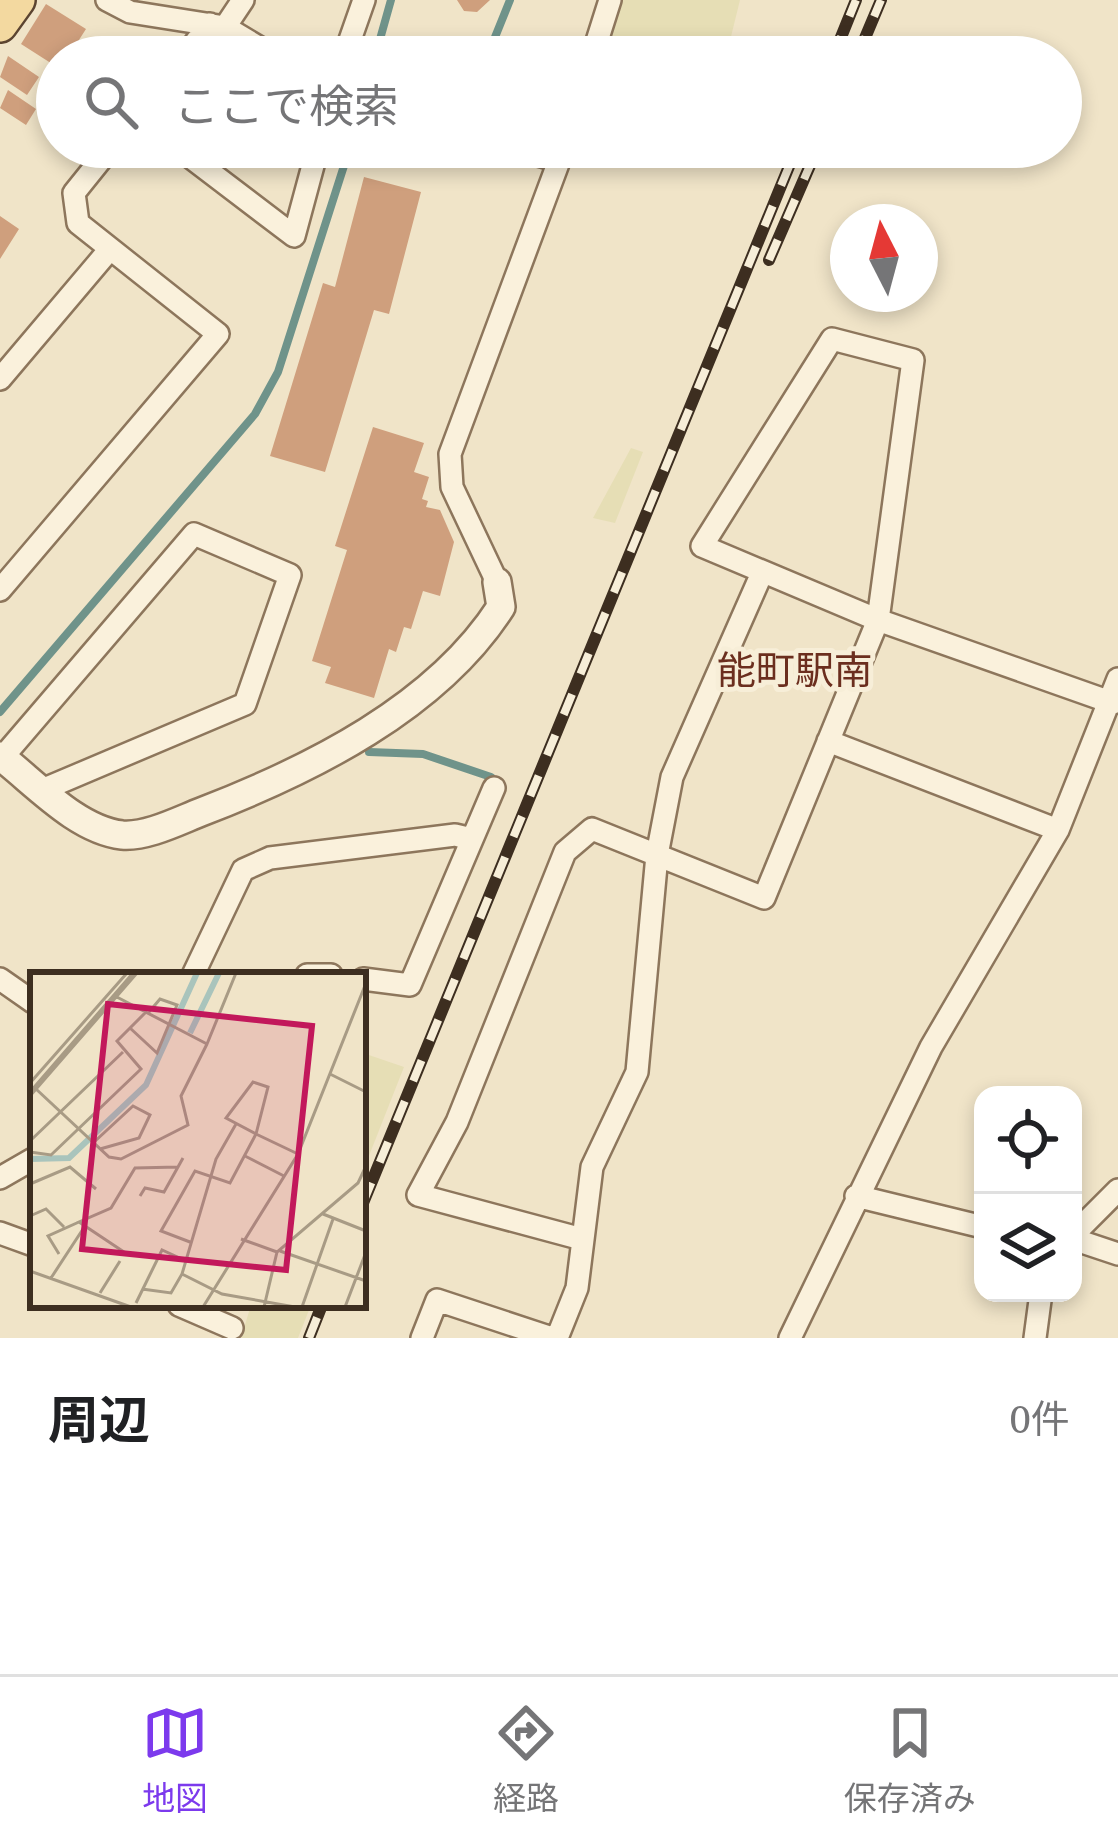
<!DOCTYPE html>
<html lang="ja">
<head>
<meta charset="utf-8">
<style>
  :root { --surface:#fff; --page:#f6f6f6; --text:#202124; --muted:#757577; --line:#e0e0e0; --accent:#7c3aed }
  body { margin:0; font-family:"Noto Serif","Noto Sans JP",serif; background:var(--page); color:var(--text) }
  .controls { position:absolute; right:36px; bottom:36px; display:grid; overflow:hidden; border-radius:24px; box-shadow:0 6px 18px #0003 }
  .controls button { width:108px; height:108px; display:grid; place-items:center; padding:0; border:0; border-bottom:3px solid var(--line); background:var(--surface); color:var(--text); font:60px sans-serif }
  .compass { position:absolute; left:830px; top:204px; width:108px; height:108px; border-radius:50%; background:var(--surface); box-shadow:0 6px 18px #0003; rotate:354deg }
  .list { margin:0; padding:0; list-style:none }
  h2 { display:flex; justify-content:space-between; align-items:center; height:156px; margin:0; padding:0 48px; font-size:51px }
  h2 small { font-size:39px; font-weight:400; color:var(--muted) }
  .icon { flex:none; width:66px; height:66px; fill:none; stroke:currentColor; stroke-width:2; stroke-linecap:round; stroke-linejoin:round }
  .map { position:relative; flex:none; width:1118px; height:1338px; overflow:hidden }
  .search { position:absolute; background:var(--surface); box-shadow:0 6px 18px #0003; left:36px; right:36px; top:36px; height:132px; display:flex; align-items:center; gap:30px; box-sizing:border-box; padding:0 42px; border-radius:66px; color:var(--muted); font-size:45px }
  .sheet { height:336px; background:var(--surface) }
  nav { display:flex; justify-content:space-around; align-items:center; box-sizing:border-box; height:168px; border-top:3px solid var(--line); background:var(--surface); font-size:33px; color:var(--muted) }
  nav a { display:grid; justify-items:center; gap:6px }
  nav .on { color:var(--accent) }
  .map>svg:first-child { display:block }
</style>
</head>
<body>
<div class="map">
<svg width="1118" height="1338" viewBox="0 0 1118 1338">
  <rect width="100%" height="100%" fill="#f0e4c8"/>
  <path fill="#e6deb5" d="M621 0H740L726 57H606Z
    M631 448 643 452 615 523 593 518Z
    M363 1053 404 1067 363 1171Z
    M251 1305H311L298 1338H241Z"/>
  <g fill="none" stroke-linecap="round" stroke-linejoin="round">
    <path stroke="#6f938a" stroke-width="8" d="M375 57 391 0
      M487 57 510 0
      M0 712 255 414 278 372 350 147
      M369 752 423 754 491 777"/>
  </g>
  <path fill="#cf9f7d" d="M457 0H490L477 12 464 11Z
    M46 4 86 29 68 57H57V67L21 44Z
    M8 56 39 77 27 95 0 77Z
    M8 90 36 109 26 125 0 108Z
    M364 177 421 192 389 314 374 310 325 472 270 456 323 283 335 287Z
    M0 216 19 229 0 259Z
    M373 427 424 443 414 472 429 477 422 499 428 501 426 507 440 510 454 542 440 596 423 591 411 629 404 627 396 652 389 649 374 698 325 683 331 667 312 661 347 550 335 546Z"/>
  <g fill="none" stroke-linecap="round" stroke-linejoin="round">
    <g stroke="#8d765c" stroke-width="26">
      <path id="minor" d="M107 0 130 12 225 27 275 57
        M225 27 243 0
        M184 57 210 24
        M344 57 364 0
        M592 57 610 0
        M177 147 294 236 318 147
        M510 147 559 161 564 147
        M0 379 110 249
        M497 582 452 487 450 454 559 161
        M0 590 218 334 78 223 74 193 111 147
        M828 741 1058 830
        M2 758 194 534 290 575 245 704 42 790
        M193 975 243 870 270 858 455 835 472 839
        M307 975H331
        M0 979 33 1002
        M363 979 410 985 494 788
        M0 1178 33 1159
        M856 1196 983 1227
        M0 1233 33 1245
        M1073 1235 1118 1190
        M582 1239 418 1195 457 1122 565 852 592 829 764 898 878 620 913 360 832 339 702 546 878 620 1113 703
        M1073 1239 1118 1254
        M179 1305 232 1328
        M422 1338 437 1300 552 1338
        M557 1338 577 1288 592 1167 637 1072 657 855 672 777 762 573
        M790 1338 931 1047 1058 830 1118 679
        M1035 1338 1041 1293"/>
    </g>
    <g stroke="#8d765c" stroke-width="32">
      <path id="tertiary" d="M0 756C35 783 77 830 122 835 147 837 178 821 201 812 310 770 436 708 501 607L497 582"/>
    </g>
    <g stroke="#5b4430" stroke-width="38">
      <path id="primary" d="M0 25 18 0"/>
    </g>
    <use href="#minor" stroke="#faf1dc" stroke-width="21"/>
    <use href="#tertiary" stroke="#faf1dc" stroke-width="27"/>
    <use href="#primary" stroke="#f3d9a0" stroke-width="33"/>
    <g stroke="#3d2e20" stroke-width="12">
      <path id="rail" d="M833 57 856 0
        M857 57 881 0
        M769 260 818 147
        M363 1203 797 147
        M309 1338 322 1305"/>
    </g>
    <use href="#rail" stroke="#f7eed8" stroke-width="8" stroke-dasharray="22" stroke-linecap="butt"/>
  </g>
  <g text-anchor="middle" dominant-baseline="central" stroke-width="10" stroke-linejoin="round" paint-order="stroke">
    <g font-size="39" fill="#6b2e1e" stroke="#f7eed8">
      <text x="795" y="668">能町駅南</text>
    </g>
  </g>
  <g transform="translate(30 972)">
    <rect width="336" height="336" fill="#f0e4c8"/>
    <path fill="none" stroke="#a9c4bc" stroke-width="6" d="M160 61 189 1M0 187 39 186 116 113 167 1"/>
    <path fill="none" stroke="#a89b85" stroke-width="3" d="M83 23 177 72 206 1M100 56 127 81 147 33 130 27 119 40M300 102 336 120M0 111 97 1M6 117 79 185 91 187 158 153 151 124 177 72M0 120 103 1M0 124 107 1M0 169 93 80M63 171 103 134 120 143 109 166 70 177M0 180 21 183 111 97 87 69 115 41M215 184 254 204M0 212 40 195 66 217M110 224 115 216 134 220 153 186M293 242 336 259M0 244 16 237 34 255M211 267 247 280M160 270 131 259 165 199 200 211 226 162 238 115 223 110 196 146 226 162 268 182M250 279 336 309M94 280 49 250 81 236 105 196 148 195M29 282 18 264 49 250M0 299 101 335M152 302 192 322 265 335M21 306 53 257M112 317 141 321 152 302 186 187 206 152M70 321 90 289M106 331 132 278 154 288M173 335 268 182 336 11M234 335 247 280 328 211 336 194M272 335 303 247M315 335 336 280"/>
    <path fill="#c2185b" fill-opacity="0.15" stroke="#c2185b" stroke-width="6" d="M78 32 282 54 256 298 52 277Z"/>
    <rect width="336" height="336" fill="none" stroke="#3d2e20" stroke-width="6"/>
  </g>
</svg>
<div class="controls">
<button><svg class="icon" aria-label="locate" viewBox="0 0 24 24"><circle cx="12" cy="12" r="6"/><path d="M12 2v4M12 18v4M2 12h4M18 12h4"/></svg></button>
<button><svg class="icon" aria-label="layers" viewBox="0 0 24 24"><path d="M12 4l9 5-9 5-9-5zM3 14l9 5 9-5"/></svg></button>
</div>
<svg class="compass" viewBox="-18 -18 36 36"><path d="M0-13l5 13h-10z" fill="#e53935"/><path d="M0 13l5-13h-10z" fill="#757577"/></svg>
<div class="search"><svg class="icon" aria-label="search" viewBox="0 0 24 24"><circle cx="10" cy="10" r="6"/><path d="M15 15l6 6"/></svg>ここで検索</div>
</div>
<section class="sheet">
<h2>周辺<small>0件</small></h2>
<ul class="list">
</ul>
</section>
<nav>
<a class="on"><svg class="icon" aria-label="map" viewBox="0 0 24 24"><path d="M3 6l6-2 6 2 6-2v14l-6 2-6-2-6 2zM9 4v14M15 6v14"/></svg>地図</a>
<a><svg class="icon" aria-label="directions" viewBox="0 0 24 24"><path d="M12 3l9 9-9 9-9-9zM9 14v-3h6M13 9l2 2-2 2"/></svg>経路</a>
<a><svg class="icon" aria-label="saved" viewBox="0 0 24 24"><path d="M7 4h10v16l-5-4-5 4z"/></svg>保存済み</a>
</nav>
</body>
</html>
